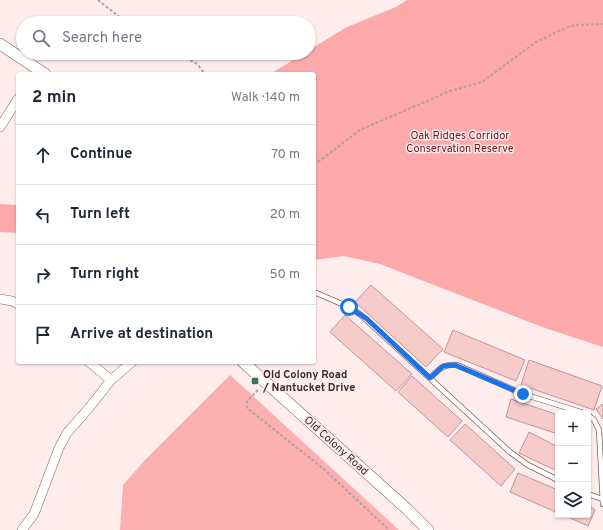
<!DOCTYPE html>
<html lang="en">
<head>
<meta charset="utf-8">
<style>
  :root { --surface:#fff; --page:#f2f2f3; --text:#1f2937; --muted:#747a83; --line:#e0e1e3 }
  body { margin:0; font-family:Overpass,sans-serif; background:var(--page); color:var(--text) }
  .controls { position:absolute; right:12px; bottom:12px; display:grid; overflow:hidden; border-radius:4px; box-shadow:0 1px 3px #0004 }
  .controls button { width:36px; height:36px; display:grid; place-items:center; padding:0; border:0; border-bottom:1px solid var(--line); background:var(--surface); color:var(--text); font:20px sans-serif }
  .stop { position:absolute; width:12px; height:12px; margin:-9px; border:3px solid #1a73e8; border-radius:50%; background:#fff }
  .stop.end { background:#1a73e8; border-color:#fff; box-shadow:0 1px 4px #0008 }
  .list { margin:0; padding:0; list-style:none }
  h2 { display:flex; justify-content:space-between; align-items:center; height:52px; margin:0; padding:0 16px; font-size:17px }
  h2 small { font-size:13px; font-weight:400; color:var(--muted) }
  .list li { display:grid; grid-template-columns:26px 1fr auto; gap:12px; align-items:center; box-sizing:border-box; height:60px; padding:0 16px; border-top:1px solid var(--line) }
  .list b { display:block; font-size:15px; white-space:nowrap }
  .list em { font-size:13px; font-style:normal; color:var(--muted) }
  .icon { flex:none; width:22px; height:22px; fill:none; stroke:currentColor; stroke-width:2; stroke-linecap:round; stroke-linejoin:round }
  .map { position:relative; flex:none; width:603px; height:530px; overflow:hidden }
  .search { position:absolute; background:var(--surface); box-shadow:0 1px 3px #0004; left:16px; top:16px; width:300px; height:44px; display:flex; align-items:center; gap:10px; box-sizing:border-box; padding:0 14px; border-radius:22px; color:var(--muted); font-size:15px }
  .panel { position:absolute; background:var(--surface); box-shadow:0 1px 3px #0004; left:16px; top:72px; width:300px; height:292px; border-radius:4px }
  .map>svg:first-child { display:block }
</style>
</head>
<body>
<div class="map">
<svg width="603" height="530" viewBox="0 0 603 530">
  <rect width="100%" height="100%" fill="#feedec"/>
  <path fill="#fcb0b0" d="M230 375 399 530H120L123 485 144 461Z"/>
  <path fill="#fda8a9" d="M407 0H603V347L545 328 380 264 344 256 314 260V74H270L305 53H309V50L347 27 396 7Z
    M0 204 18 205V233L0 232Z"/>
  <path fill="#f7cbca" stroke="#bc9696" d="M371 285 443 349 426 367 355 302Z
    M345 315 412 374 396 391 330 332Z
    M453 330 525 360 516 381 444 352Z
    M529 360 602 386 594 410 521 385Z
    M412 376 462 421 448 437 398 392Z
    M511 399 558 415V434L506 417Z
    M603 404V419L596 409Z
    M465 424 515 469 501 486 450 440Z
    M588 429H590L589 481H588Z
    M529 432 558 447V463L555 470 519 453Z
    M518 473 558 490V513L510 492Z
    M588 504 595 510 588 526 564 515H588Z"/>
  <g fill="none" stroke-linecap="round" stroke-linejoin="round">
    <g stroke="#856262" stroke-width="6">
      <path id="service" d="M314 292 349 307 361 315 510 452 528 465 558 480
        M430 378C438 370 444 363 457 365L523 394 584 413
        M588 415 594 420 599 430 603 504
        M588 494 602 499"/>
    </g>
    <g stroke="#856262" stroke-width="10">
      <path id="minor" d="M0 127 18 99
        M0 299 12 301 18 304
        M89 362 111 380
        M22 530 34 514 59 448 67 433 89 408 111 380 132 362"/>
    </g>
    <g stroke="#856262" stroke-width="12">
      <path id="tertiary" d="M0 44 45 74
        M243 362 407 509 428 530"/>
    </g>
    <path stroke="#b1a1a0" stroke-width="2" stroke-dasharray="3 2" stroke-linecap="butt" d="M98 0 127 23
      M177 53 197 64 205 74
      M314 165 360 130 450 91 482 82 536 42 563 29 575 25 603 24
      M258 390 247 401V408L325 470 389 530"/>
    <use href="#service" stroke="#fff" stroke-width="4.5"/>
    <use href="#minor" stroke="#fff" stroke-width="9"/>
    <use href="#tertiary" stroke="#fff" stroke-width="11"/>
  </g>
  <g fill="none" stroke-linecap="round" stroke-linejoin="round">
    <path stroke="#1a73e8" stroke-width="5" d="M349 307 367 319 430 378 443 366 455 365 523 394"/>
  </g>
  <rect fill="#387561" stroke="#feedec" stroke-width="1.5" x="251" y="377" width="8" height="8" rx="2"/>
  <g text-anchor="middle" dominant-baseline="central" stroke-width="3" stroke-linejoin="round" paint-order="stroke">
    <g font-size="11" fill="#711622" stroke="#feedec">
      <text x="460" y="136">Oak Ridges Corridor<tspan x="460" dy="13">Conservation Reserve</tspan></text>
    </g>
    <g font-size="11" font-weight="bold" fill="#3b2c2c" stroke="#feedec" text-anchor="start">
      <text x="263" y="375">Old Colony Road<tspan x="263" dy="13">/ Nantucket Drive</tspan></text>
    </g>
    <g font-size="11" fill="#3b2c2c" stroke="#feedec">
      <text transform="translate(336 446) rotate(42)">Old Colony Road</text>
    </g>
  </g>
</svg>
<div class="controls">
<button>+</button>
<button>−</button>
<button><svg class="icon" aria-label="layers" viewBox="0 0 24 24"><path d="M12 4l9 5-9 5-9-5zM3 14l9 5 9-5"/></svg></button>
</div>
<div class="stop" style="left:349px;top:307px"></div>
<div class="stop end" style="left:523px;top:394px"></div>
<div class="search"><svg class="icon" aria-label="search" viewBox="0 0 24 24"><circle cx="10" cy="10" r="6"/><path d="M15 15l6 6"/></svg>Search here</div>
<section class="panel">
<h2>2 min<small>Walk · 140 m</small></h2>
<ul class="list">
<li><svg class="icon" aria-label="ahead" viewBox="0 0 24 24"><path d="M12 20V5M6 11l6-6 6 6"/></svg><div><b>Continue</b></div><em>70 m</em></li>
<li><svg class="icon" aria-label="left" viewBox="0 0 24 24"><path d="M17 20v-9H6M10 6l-5 5 5 5"/></svg><div><b>Turn left</b></div><em>20 m</em></li>
<li><svg class="icon" aria-label="right" viewBox="0 0 24 24"><path d="M7 20v-9h11M14 6l5 5-5 5"/></svg><div><b>Turn right</b></div><em>50 m</em></li>
<li><svg class="icon" aria-label="arrive" viewBox="0 0 24 24"><path d="M6 21V4h12l-3 4 3 4H6"/></svg><div><b>Arrive at destination</b></div></li>
</ul>
</section>
</div>
</body>
</html>
